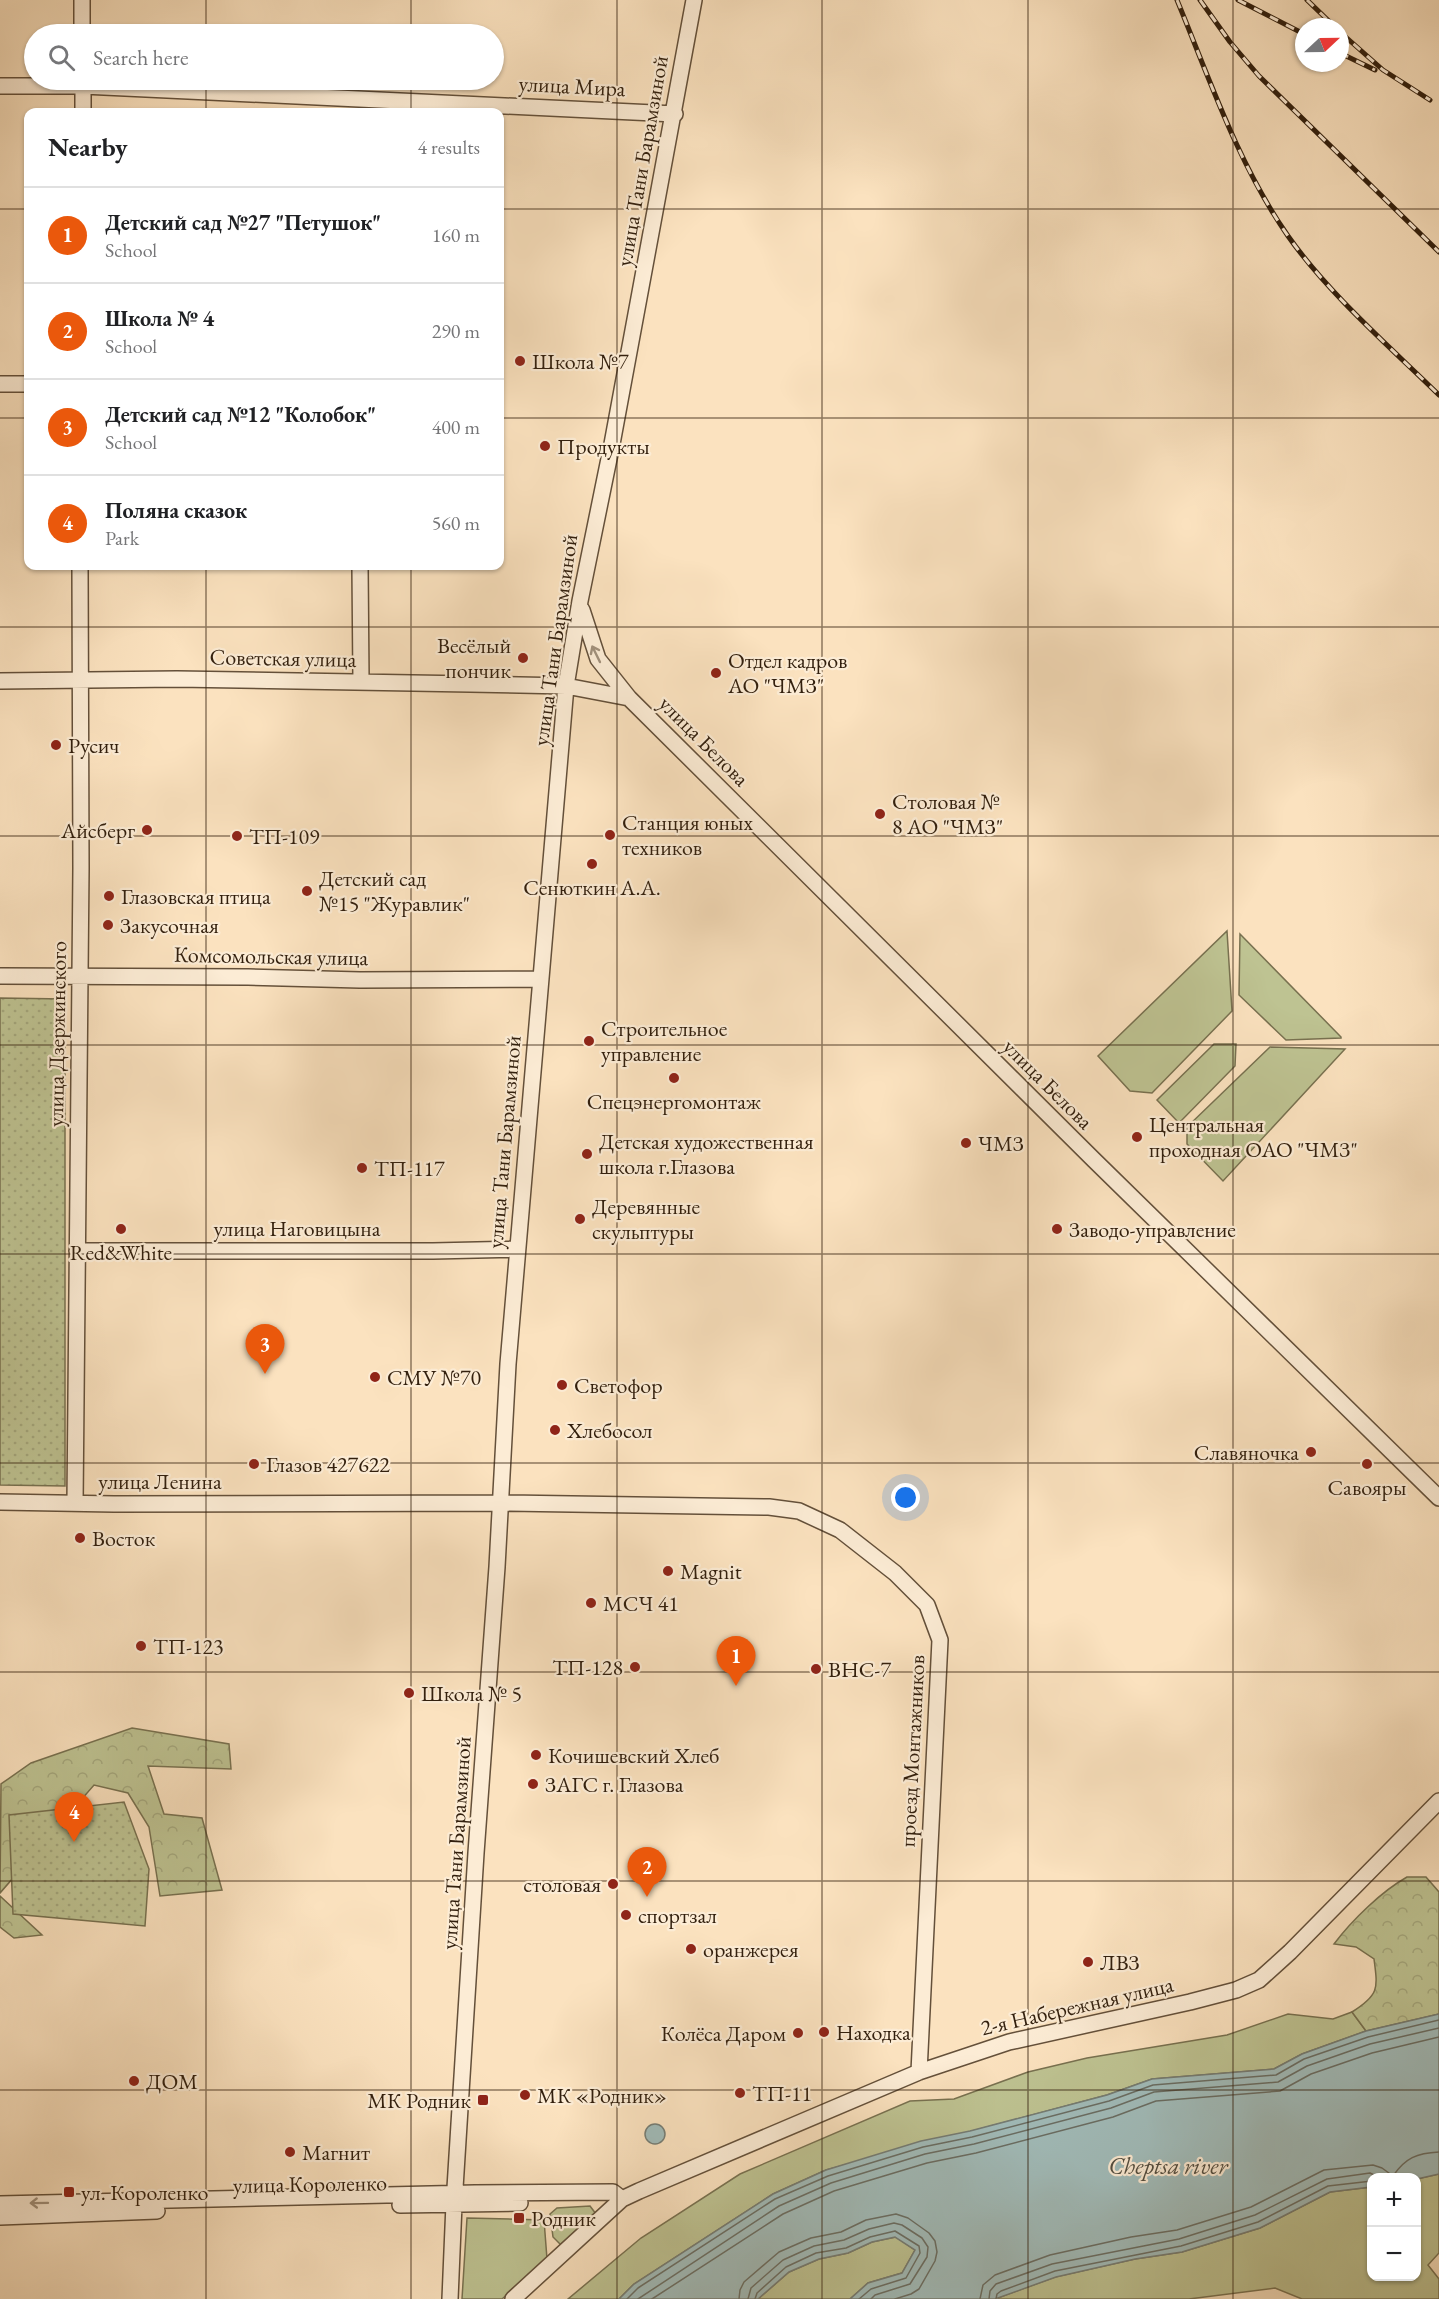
<!DOCTYPE html>
<html lang="en">
<head>
<meta charset="utf-8">
<style>
  :root { --surface:#fff; --page:#f2f2f2; --text:#202124; --muted:#757577; --line:#e0e0e0; --accent:#ea580c }
  body { margin:0; font-family:"EB Garamond",serif; background:var(--page); color:var(--text) }
  .controls { position:absolute; right:18px; bottom:18px; display:grid; overflow:hidden; border-radius:12px; box-shadow:0 2px 4px #0004 }
  .controls button { width:54px; height:54px; display:grid; place-items:center; padding:0; border:0; border-bottom:2px solid var(--line); background:var(--surface); color:var(--text); font:30px sans-serif }
  .compass { position:absolute; left:1295px; top:18px; width:54px; height:54px; border-radius:50%; background:var(--surface); box-shadow:0 2px 4px #0004; rotate:68deg }
  .you { position:absolute; left:906px; top:1498px; width:21px; height:21px; margin:-15px; border:4px solid #fff; border-radius:50%; background:#1a73e8; box-shadow:0 0 0 9px #1a73e833 }
  .badge { display:grid; place-items:center; width:39px; height:39px; border-radius:50%; background:var(--accent); color:#fff; font-size:20px; font-weight:700 }
  .pin { position:absolute; translate:-50% -50px; filter:drop-shadow(0 2px 3px #0008) }
  .pin::after { content:''; position:absolute; top:32px; width:21px; height:18px; background:inherit; clip-path:polygon(0 0,100% 0,50% 100%) }
  .list { margin:0; padding:0; list-style:none }
  h2 { display:flex; justify-content:space-between; align-items:center; height:78px; margin:0; padding:0 24px; font-size:26px }
  h2 small { font-size:20px; font-weight:400; color:var(--muted) }
  .list li { display:grid; grid-template-columns:39px 1fr auto; gap:18px; align-items:center; box-sizing:border-box; height:96px; padding:0 24px; border-top:2px solid var(--line) }
  .list b { display:block; font-size:22px; white-space:nowrap }
  .list p { margin:0; font-size:20px; white-space:nowrap; color:var(--muted) }
  .list em { font-size:20px; font-style:normal; color:var(--muted) }
  .icon { flex:none; width:33px; height:33px; fill:none; stroke:currentColor; stroke-width:2; stroke-linecap:round; stroke-linejoin:round }
  .map { position:relative; flex:none; width:1439px; height:2299px; overflow:hidden }
  .search { position:absolute; background:var(--surface); box-shadow:0 2px 4px #0004; left:24px; top:24px; width:480px; height:66px; display:flex; align-items:center; gap:15px; box-sizing:border-box; padding:0 21px; border-radius:33px; color:var(--muted); font-size:22px }
  .panel { position:absolute; background:var(--surface); box-shadow:0 2px 4px #0004; left:24px; top:108px; width:480px; height:462px; border-radius:12px }
  .map>svg:first-child { display:block }
</style>
</head>
<body>
<div class="map">
<svg width="1439" height="2299" viewBox="0 0 1439 2299">
  <defs>
    <pattern id="forest-crowns" width="20" height="18" patternUnits="userSpaceOnUse" patternTransform="scale(1.5)"><rect width="20" height="18" fill="#bec392"/><path d="M2 6a3 3 0 1 1 6 0M12 15a3 3 0 1 1 6 0" fill="none" stroke="#a4a77d"/></pattern>
    <pattern id="park-dots" width="8" height="8" patternUnits="userSpaceOnUse" patternTransform="scale(1.5)"><rect width="8" height="8" fill="#bec392"/><path d="M2 2h.1M6 6h.1" fill="none" stroke="#a4a77d" stroke-width="1.8" stroke-linecap="round"/></pattern>
  </defs>
  <rect width="100%" height="100%" fill="#fbe2bf"/>
  <filter id="stains"><feTurbulence type="fractalNoise" baseFrequency=".00333" numOctaves="4"/><feColorMatrix values="0 0 0 0 .2 0 0 0 0 .09 0 0 0 0 .02 0 0 0 .5 -.17"/></filter>
  <radialGradient id="worn" r=".72"><stop offset=".6" stop-color="#630" stop-opacity="0"/><stop offset="1" stop-color="#630" stop-opacity=".3"/></radialGradient>
  <path fill="#bec392" stroke="#787150" stroke-width="1.5" d="M1227 931 1232 1011 1152 1093 1130 1091 1098 1056Z
    M1240 934 1341 1037V1038L1286 1040 1239 995Z
    M1214 1044H1236L1235 1066 1179 1123 1157 1100Z
    M1270 1047 1345 1049 1223 1181 1187 1144V1127Z
    M1352 2012 1366 2031 1302 2054 1274 2069 1152 2079 1107 2095 826 2170 773 2194 634 2284 619 2299H568L641 2238 740 2174 910 2101 954 2099 1028 2072 1087 2058 1227 2035 1288 2014 1333 2019Z
    M1439 2174V2253L1428 2265 1439 2279V2299H1302L1275 2288 1189 2299H995L1055 2277 1135 2259 1182 2252 1260 2228 1330 2192 1371 2187 1372 2276H1416L1417 2179Z
    M590 2206 596 2214 561 2245 553 2237 550 2214 557 2208Z
    M467 2218 544 2220 547 2259 502 2299H462Z
    M896 2237 915 2250 902 2273 868 2283 850 2299H758L789 2272 819 2259 848 2253 872 2242Z"/>
  <path fill="url(#forest-crowns)" stroke="#787150" stroke-width="1.5" d="M132 1728 229 1744 231 1769 148 1766 164 1814 202 1818 222 1890 160 1896 149 1827 128 1793 94 1785 0 1893 1 1784 31 1763Z
    M1407 1877H1426L1439 1892V2014L1366 2031 1352 2012C1379 1995 1378 1989 1374 1959L1356 1947 1334 1944C1352 1920 1382 1891 1407 1877Z
    M0 1896 42 1935 14 1938 0 1927Z"/>
  <path fill="url(#park-dots)" stroke="#787150" stroke-width="1.5" d="M0 998 65 999V1486L0 1485Z
    M124 1802 149 1869 145 1926 13 1914 9 1815Z"/>
  <path fill="#a1bcba" stroke="#757d75" stroke-width="1.5" d="M1439 2014V2174L1417 2179 1416 2178H1372L1371 2187 1330 2192 1260 2228 1182 2252 1135 2259 1056 2277 995 2299H850L868 2283 902 2273 915 2250 895 2237 872 2242 848 2253 819 2259 789 2272 758 2299H619L634 2284 773 2194 826 2170 921 2141 970 2131 1107 2095 1152 2079 1274 2069 1302 2054 1366 2031Z
    M645 2134a10 10 0 1 1 20 0a10 10 0 1 1-20 0Z"/>
  <g fill="none" stroke-linecap="round" stroke-linejoin="round">
    <path stroke="#6a6e64" stroke-width="1.5" d="M627 2299 638 2288 775 2199 828 2176 923 2147 972 2137 1109 2101 1153 2085 1276 2075 1304 2059 1368 2037 1439 2020
      M638 2299 779 2206 831 2183 925 2154 974 2144 1111 2108 1154 2092 1278 2082 1307 2066 1370 2044 1439 2028
      M652 2299 783 2214 834 2191 927 2163 976 2153 1113 2117 1156 2101 1280 2091 1311 2074 1372 2053 1439 2037
      M739 2299 740 2290 744 2282 779 2252 811 2238 841 2232 866 2220 896 2214 908 2218 929 2233 935 2241 937 2252 935 2261 919 2289 911 2294 895 2299
      M748 2299 751 2288 783 2260 814 2246 844 2240 869 2229 894 2223 902 2225 922 2238 928 2247 927 2257 910 2284 875 2295 871 2299
      M755 2299 757 2293 786 2267 816 2253 846 2248 870 2237 895 2231 919 2246 920 2253 906 2278 871 2289 859 2299
      M980 2299 983 2285 995 2275 1050 2255 1131 2237 1177 2230 1251 2207 1324 2170 1373 2165 1382 2168 1393 2176C1405 2158 1417 2153 1439 2152
      M989 2299 990 2291 996 2284 1052 2264 1179 2239 1255 2215 1327 2179 1370 2173 1380 2178
      M996 2299 997 2294 1001 2291 1055 2271 1181 2246 1258 2222 1328 2186 1372 2181"/>
    <g stroke="#64503a" stroke-width="18">
      <path id="minor" d="M82 0V34
        M0 86H83L675 114
        M83 112V80
        M0 384H28
        M360 566 361 681
        M582 610 598 659 629 698
        M0 681 177 679 470 684 566 686 629 698 1094 1160 1439 1498
        M0 976 248 977 360 980 541 979
        M77 1251H433L517 1249
        M0 1502 114 1504 501 1503 769 1507 799 1511 840 1530 895 1573 927 1605 940 1640 919 2072
        M75 1503 81 868 80 566
        M0 2204 475 2193 613 2192 622 2199
        M400 2205 520 2203
        M0 2217 157 2211
        M450 2299 454 2204 476 1853 497 1567 508 1364 566 686 580 601 612 444 694 0
        M513 2299 622 2199 639 2191 919 2072 1009 2042 1190 2002 1236 1990 1259 1980 1290 1952 1439 1801"/>
    </g>
    <use href="#minor" stroke="#fcecd5" stroke-width="15"/>
    <g stroke="#321f0d" stroke-width="5">
      <path id="rail" d="M1177 0C1210 80 1238 164 1288 236 1328 293 1389 346 1439 395
        M1200 0 1230 42 1259 76 1439 252
        M1238 0 1304 34
        M1307 0 1335 27
        M1340 32 1383 70 1430 100
        M1340 53 1375 70"/>
    </g>
    <use href="#rail" stroke="#fcecd5" stroke-width="3" stroke-dasharray="9" stroke-linecap="butt"/>
  </g>
  <defs><path id="oneway-shaft" d="M-6 0H5M1.5-3L5.5 0L1.5 3" fill="none" stroke-width="1.6" stroke-linecap="round" stroke-linejoin="round" transform="scale(1.5)"/></defs>
  <g stroke="#a1907b">
    <use href="#oneway-shaft" transform="translate(596 654) rotate(-116)"/>
    <use href="#oneway-shaft" transform="translate(39 2203) rotate(179)"/>
  </g>
  <path fill="none" stroke="#321f0d" stroke-width="1.5" stroke-opacity="0.55" d="M206 0V34M411 0V34M617 0V2299M822 0V2299M1028 0V2299M1233 0V2299M206 80V112M411 80V112M0 209H28M500 209H1439M0 418H28M500 418H1439M206 566V2299M411 566V2299M0 627H1439M0 836H1439M0 1045H1439M0 1254H1439M0 1463H1439M0 1672H1439M0 1881H1439M0 2090H1439"/>
  <g fill="#8f2418" stroke="#fcecd5" stroke-width="2">
    <circle cx="520" cy="361" r="6"/>
    <circle cx="545" cy="446" r="6"/>
    <circle cx="523" cy="658" r="6"/>
    <circle cx="716" cy="673" r="6"/>
    <circle cx="56" cy="745" r="6"/>
    <circle cx="880" cy="814" r="6"/>
    <circle cx="147" cy="830" r="6"/>
    <circle cx="610" cy="835" r="6"/>
    <circle cx="237" cy="836" r="6"/>
    <circle cx="592" cy="864" r="6"/>
    <circle cx="307" cy="891" r="6"/>
    <circle cx="109" cy="896" r="6"/>
    <circle cx="108" cy="925" r="6"/>
    <circle cx="589" cy="1041" r="6"/>
    <circle cx="674" cy="1078" r="6"/>
    <circle cx="1137" cy="1137" r="6"/>
    <circle cx="966" cy="1143" r="6"/>
    <circle cx="587" cy="1154" r="6"/>
    <circle cx="362" cy="1168" r="6"/>
    <circle cx="580" cy="1219" r="6"/>
    <circle cx="121" cy="1229" r="6"/>
    <circle cx="1057" cy="1229" r="6"/>
    <circle cx="375" cy="1377" r="6"/>
    <circle cx="562" cy="1385" r="6"/>
    <circle cx="555" cy="1430" r="6"/>
    <circle cx="1311" cy="1452" r="6"/>
    <circle cx="254" cy="1464" r="6"/>
    <circle cx="1367" cy="1464" r="6"/>
    <circle cx="80" cy="1538" r="6"/>
    <circle cx="668" cy="1571" r="6"/>
    <circle cx="591" cy="1603" r="6"/>
    <circle cx="141" cy="1646" r="6"/>
    <circle cx="635" cy="1667" r="6"/>
    <circle cx="816" cy="1669" r="6"/>
    <circle cx="409" cy="1693" r="6"/>
    <circle cx="536" cy="1755" r="6"/>
    <circle cx="533" cy="1784" r="6"/>
    <circle cx="613" cy="1884" r="6"/>
    <circle cx="626" cy="1915" r="6"/>
    <circle cx="691" cy="1949" r="6"/>
    <circle cx="1088" cy="1962" r="6"/>
    <circle cx="824" cy="2032" r="6"/>
    <circle cx="798" cy="2033" r="6"/>
    <circle cx="134" cy="2081" r="6"/>
    <circle cx="740" cy="2093" r="6"/>
    <circle cx="525" cy="2095" r="6"/>
    <rect x="477" y="2094" width="12" height="12" rx="3"/>
    <circle cx="290" cy="2152" r="6"/>
    <rect x="63" y="2186" width="12" height="12" rx="3"/>
    <rect x="513" y="2212" width="12" height="12" rx="3"/>
  </g>
  <g text-anchor="middle" dominant-baseline="central" stroke-width="4.5" stroke-linejoin="round" paint-order="stroke">
    <g font-size="22" fill="#321f0d" stroke="#fcecd5">
      <text transform="translate(572 86) rotate(3)">улица Мира</text>
      <text transform="translate(642 161) rotate(-80)">улица Тани Барамзиной</text>
      <text transform="translate(555 640) rotate(-82)">улица Тани Барамзиной</text>
      <text transform="translate(283 658) rotate(1)">Советская улица</text>
      <text transform="translate(704 741) rotate(45)">улица Белова</text>
      <text transform="translate(271 956) rotate(1)">Комсомольская улица</text>
      <text transform="translate(57 1034) rotate(-89)">улица Дзержинского</text>
      <text transform="translate(1048 1084) rotate(45)">улица Белова</text>
      <text transform="translate(504 1142) rotate(-85)">улица Тани Барамзиной</text>
      <text x="297" y="1228">улица Наговицына</text>
      <text x="160" y="1481">улица Ленина</text>
      <text transform="translate(912 1751) rotate(-87)">проезд Монтажников</text>
      <text transform="translate(456 1843) rotate(-86)">улица Тани Барамзиной</text>
      <text transform="translate(1077 2006) rotate(-13)">2-я Набережная улица</text>
      <text transform="translate(310 2184) rotate(-1)">улица Короленко</text>
    </g>
    <g font-size="22" fill="#321f0d" stroke="#fcecd5" text-anchor="start">
      <text x="532" y="361">Школа №7</text>
      <text x="557" y="446">Продукты</text>
      <text x="511" y="645" text-anchor="end">Весёлый<tspan x="511" dy="25">пончик</tspan></text>
      <text x="728" y="660">Отдел кадров<tspan x="728" dy="25">АО "ЧМЗ"</tspan></text>
      <text x="68" y="745">Русич</text>
      <text x="892" y="801">Столовая №<tspan x="892" dy="25">8 АО "ЧМЗ"</tspan></text>
      <text x="622" y="822">Станция юных<tspan x="622" dy="25">техников</tspan></text>
      <text x="135" y="830" text-anchor="end">Айсберг</text>
      <text x="249" y="836">ТП-109</text>
      <text x="319" y="878">Детский сад<tspan x="319" dy="25">№15 "Журавлик"</tspan></text>
      <text x="592" y="887" text-anchor="middle">Сенюткин А.А.</text>
      <text x="121" y="896">Глазовская птица</text>
      <text x="120" y="925">Закусочная</text>
      <text x="601" y="1028">Строительное<tspan x="601" dy="25">управление</tspan></text>
      <text x="674" y="1101" text-anchor="middle">Спецэнергомонтаж</text>
      <text x="1149" y="1124">Центральная<tspan x="1149" dy="25">проходная ОАО "ЧМЗ"</tspan></text>
      <text x="599" y="1141">Детская художественная<tspan x="599" dy="25">школа г.Глазова</tspan></text>
      <text x="978" y="1143">ЧМЗ</text>
      <text x="374" y="1168">ТП-117</text>
      <text x="592" y="1206">Деревянные<tspan x="592" dy="25">скульптуры</tspan></text>
      <text x="1069" y="1229">Заводо-управление</text>
      <text x="121" y="1252" text-anchor="middle">Red&amp;White</text>
      <text x="387" y="1377">СМУ №70</text>
      <text x="574" y="1385">Светофор</text>
      <text x="567" y="1430">Хлебосол</text>
      <text x="1299" y="1452" text-anchor="end">Славяночка</text>
      <text x="266" y="1464">Глазов 427622</text>
      <text x="1367" y="1487" text-anchor="middle">Савояры</text>
      <text x="92" y="1538">Восток</text>
      <text x="680" y="1571">Magnit</text>
      <text x="603" y="1603">МСЧ 41</text>
      <text x="153" y="1646">ТП-123</text>
      <text x="623" y="1667" text-anchor="end">ТП-128</text>
      <text x="828" y="1669">ВНС-7</text>
      <text x="421" y="1693">Школа № 5</text>
      <text x="548" y="1755">Кочишевский Хлеб</text>
      <text x="545" y="1784">ЗАГС г. Глазова</text>
      <text x="601" y="1884" text-anchor="end">столовая</text>
      <text x="638" y="1915">спортзал</text>
      <text x="703" y="1949">оранжерея</text>
      <text x="1100" y="1962">ЛВЗ</text>
      <text x="836" y="2032">Находка</text>
      <text x="786" y="2033" text-anchor="end">Колёса Даром</text>
      <text x="146" y="2081">ДОМ</text>
      <text x="752" y="2093">ТП-11</text>
      <text x="537" y="2095">МК «Родник»</text>
      <text x="471" y="2100" text-anchor="end">МК Родник</text>
      <text x="302" y="2152">Магнит</text>
      <text x="81" y="2192">ул. Короленко</text>
      <text x="531" y="2218">Родник</text>
    </g>
    <g font-size="24" font-style="italic" fill="#534e41" stroke="#fcecd5">
      <text x="1168" y="2165">Cheptsa river</text>
    </g>
  </g>
  <rect width="100%" height="100%" filter="url(#stains)"/>
  <rect width="100%" height="100%" fill="url(#worn)"/>
</svg>
<div class="controls">
<button>+</button>
<button>−</button>
</div>
<svg class="compass" viewBox="-18 -18 36 36"><path d="M0-13l5 13h-10z" fill="#e53935"/><path d="M0 13l5-13h-10z" fill="#757577"/></svg>
<div class="you"></div>
<div class="pin badge" style="left:736px;top:1686px">1</div>
<div class="pin badge" style="left:647px;top:1897px">2</div>
<div class="pin badge" style="left:265px;top:1374px">3</div>
<div class="pin badge" style="left:74px;top:1842px">4</div>
<div class="search"><svg class="icon" aria-label="search" viewBox="0 0 24 24"><circle cx="10" cy="10" r="6"/><path d="M15 15l6 6"/></svg>Search here</div>
<section class="panel">
<h2>Nearby<small>4 results</small></h2>
<ul class="list">
<li><span class="badge">1</span><div><b>Детский сад №27 &quot;Петушок&quot;</b><p>School</p></div><em>160 m</em></li>
<li><span class="badge">2</span><div><b>Школа № 4</b><p>School</p></div><em>290 m</em></li>
<li><span class="badge">3</span><div><b>Детский сад №12 &quot;Колобок&quot;</b><p>School</p></div><em>400 m</em></li>
<li><span class="badge">4</span><div><b>Поляна сказок</b><p>Park</p></div><em>560 m</em></li>
</ul>
</section>
</div>
</body>
</html>
